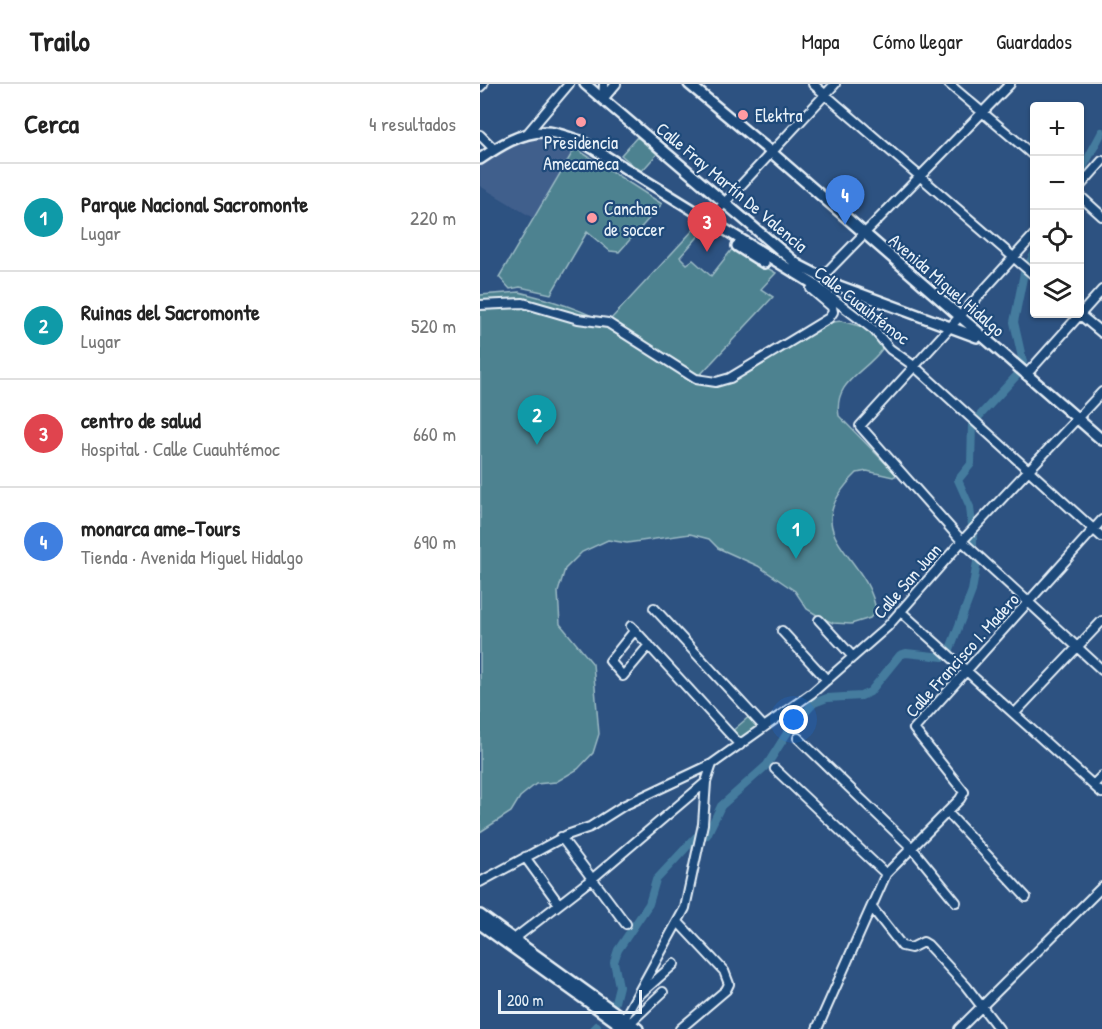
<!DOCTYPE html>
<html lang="es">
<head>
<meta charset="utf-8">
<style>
  :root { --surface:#fff; --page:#f2f2f2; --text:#222; --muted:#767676; --line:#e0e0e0; --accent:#111827 }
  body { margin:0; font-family:"Patrick Hand",sans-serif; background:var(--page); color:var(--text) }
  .controls { position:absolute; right:18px; top:18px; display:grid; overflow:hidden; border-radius:6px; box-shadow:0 2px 4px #0004 }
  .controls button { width:54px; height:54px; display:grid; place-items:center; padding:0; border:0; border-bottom:2px solid var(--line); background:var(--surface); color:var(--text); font:30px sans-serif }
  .scale { position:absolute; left:18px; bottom:15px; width:144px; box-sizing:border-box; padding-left:6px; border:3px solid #e8f1f8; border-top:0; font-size:16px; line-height:21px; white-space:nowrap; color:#e8f1f8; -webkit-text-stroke:4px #1f4a7a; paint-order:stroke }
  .you { position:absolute; left:314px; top:636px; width:21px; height:21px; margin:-15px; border:4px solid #fff; border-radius:50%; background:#1a73e8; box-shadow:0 0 0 9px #1a73e833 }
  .badge { display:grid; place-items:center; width:39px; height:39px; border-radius:50%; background:var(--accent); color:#fff; font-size:20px; font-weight:700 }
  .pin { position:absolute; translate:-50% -50px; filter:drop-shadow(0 2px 3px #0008) }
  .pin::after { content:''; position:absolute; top:32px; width:21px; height:18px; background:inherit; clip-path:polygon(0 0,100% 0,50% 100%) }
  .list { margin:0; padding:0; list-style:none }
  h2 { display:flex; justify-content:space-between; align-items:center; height:78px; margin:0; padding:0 24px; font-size:26px }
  h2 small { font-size:20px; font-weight:400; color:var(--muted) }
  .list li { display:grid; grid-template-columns:39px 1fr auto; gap:18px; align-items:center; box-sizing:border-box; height:108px; padding:0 24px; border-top:2px solid var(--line) }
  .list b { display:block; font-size:22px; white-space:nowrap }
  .list p { margin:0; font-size:20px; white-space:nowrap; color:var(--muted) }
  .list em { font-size:20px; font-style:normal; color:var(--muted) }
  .icon { flex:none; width:33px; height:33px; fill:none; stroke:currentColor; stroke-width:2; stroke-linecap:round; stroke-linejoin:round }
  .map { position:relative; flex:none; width:622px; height:945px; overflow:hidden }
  header { display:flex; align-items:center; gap:36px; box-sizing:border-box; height:84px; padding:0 30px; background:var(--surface); border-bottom:2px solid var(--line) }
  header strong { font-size:28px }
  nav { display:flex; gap:33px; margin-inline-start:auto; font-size:21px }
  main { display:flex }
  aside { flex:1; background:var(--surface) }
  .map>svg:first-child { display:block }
</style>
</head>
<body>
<header>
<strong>Trailo</strong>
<nav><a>Mapa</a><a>Cómo llegar</a><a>Guardados</a></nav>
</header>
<main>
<aside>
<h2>Cerca<small>4 resultados</small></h2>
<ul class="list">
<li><span class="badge" style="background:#0f9aa8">1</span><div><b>Parque Nacional Sacromonte</b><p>Lugar</p></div><em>220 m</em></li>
<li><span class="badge" style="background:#0f9aa8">2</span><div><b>Ruinas del Sacromonte</b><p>Lugar</p></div><em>520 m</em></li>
<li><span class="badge" style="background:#e0444e">3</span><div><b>centro de salud</b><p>Hospital · Calle Cuauhtémoc</p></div><em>660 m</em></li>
<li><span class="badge" style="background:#3f7fe0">4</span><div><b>monarca ame-Tours</b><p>Tienda · Avenida Miguel Hidalgo</p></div><em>690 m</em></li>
</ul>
</aside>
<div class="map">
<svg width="622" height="945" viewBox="0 0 622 945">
  <rect width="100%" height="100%" fill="#2d5281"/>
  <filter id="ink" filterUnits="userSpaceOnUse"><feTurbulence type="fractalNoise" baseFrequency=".0167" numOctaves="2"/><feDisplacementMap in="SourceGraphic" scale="12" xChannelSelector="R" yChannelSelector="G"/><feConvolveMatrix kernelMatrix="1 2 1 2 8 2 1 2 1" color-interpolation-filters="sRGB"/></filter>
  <g filter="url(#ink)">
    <path fill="#415f8c" d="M54 55 73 57 94 65 53 134 0 102V77L35 59Z"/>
    <path fill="#4e8290" stroke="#9bbac4" stroke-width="1.5" d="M157 53 177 70 161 88 141 71Z
      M95 64 182 120 139 168 130 167 107 148 71 210 40 203 30 205 19 193Z
      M217 142 225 145 200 173 207 180 213 176 231 192 253 164 296 189 281 205 293 213 219 292 130 236Z
      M39 208C85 219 118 232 159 256 185 271 207 292 236 297L346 239 361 237 390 245 402 265C385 289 353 297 359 332L417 391 413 393 387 387 377 389C312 452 388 468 396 527L390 534 371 540 353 539 340 533 327 525 315 507 278 482 238 464 229 455 210 450 147 459 128 456 102 468 85 485 78 508 80 540 113 580 119 650 113 669 98 685 76 698 56 700 40 713 31 728 0 748V211Z
      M271 631 282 642 259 658 251 648Z"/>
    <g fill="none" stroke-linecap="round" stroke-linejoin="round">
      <path stroke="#447c9e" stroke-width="8" d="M600 89 622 48
        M492 442 490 423 478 396 491 380 492 340 539 289 543 278 534 238 544 189 554 170
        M493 451V461
        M470 565 492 507 497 478
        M227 751 241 722 287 681 309 646 334 619 347 614 381 612 390 608 420 571 426 569 463 573
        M135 918 139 902 134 878 138 866 169 820 176 796 216 753
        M114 945 117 942"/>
      <g stroke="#e8f1f8" stroke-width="12">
        <path id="minor" d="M333 0 554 191
          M469 0 554 72
          M0 3 3 0
          M123 15 136 0
          M123 15 124 0
          M0 51 14 65
          M46 51 89 0
          M600 102 622 77
          M600 112 622 132
          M224 141 355 0
          M554 151 380 342 482 457 622 586
          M341 194 530 0
          M335 201 394 246 410 265 434 282 622 453
          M0 221 43 219 98 235 128 239 216 295 236 298 250 294 349 234 353 228 352 223 331 205
          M599 230 622 249
          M546 291 622 206
          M174 524 284 643
          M420 527 622 709
          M339 536 373 573
          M151 542 260 661
          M155 546 130 577 143 592 169 561
          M302 547 347 596
          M535 629 622 537
          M318 654 432 764 476 818
          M295 685 406 790
          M613 701 622 692
          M467 728 546 813
          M81 753 146 840
          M45 773 79 820
          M0 798 87 751 110 743 143 722 232 680 332 609 407 543 482 457 622 308
          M393 825 422 862 431 864 443 858 448 861 486 902 519 945
          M198 838 244 887 249 900 246 906 200 945
          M34 855 113 794 226 698 232 680
          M159 911 194 880
          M144 935 205 824 223 740 226 698
          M150 939 183 908
          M337 945 406 790 480 715 484 708 434 645 622 436
          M479 945 622 803"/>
      </g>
      <g stroke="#e8f1f8" stroke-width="14">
        <path id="major" d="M105 0 318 181 359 202 497 253
          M209 0 291 68 622 356
          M0 75C19 62 41 48 64 48 76 47 89 54 101 57L335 201
          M257 162 284 179
          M0 831 158 945
          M0 840 146 945"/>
      </g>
      <use href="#minor" stroke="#1f4a7a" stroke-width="8"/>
      <use href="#major" stroke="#1f4a7a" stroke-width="9"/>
    </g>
  </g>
  <g fill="#ff9aa2" stroke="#1f4a7a" stroke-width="2">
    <circle cx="263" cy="31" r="6"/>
    <circle cx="101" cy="38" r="6"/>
    <circle cx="112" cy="134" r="6"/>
  </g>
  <g text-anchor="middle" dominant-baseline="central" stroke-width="4.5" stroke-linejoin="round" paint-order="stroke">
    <g font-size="18" fill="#e8f1f8" stroke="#1f4a7a" text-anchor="start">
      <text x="275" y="31">Elektra</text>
      <text x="101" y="58" text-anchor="middle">Presidencia<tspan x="101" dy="21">Amecameca</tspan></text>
      <text x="124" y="124">Canchas<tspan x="124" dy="21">de soccer</tspan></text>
    </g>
    <g font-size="18" fill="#e8f1f8" stroke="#1f4a7a">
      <text transform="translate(252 103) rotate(40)">Calle Fray Martín De Valencia</text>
      <text transform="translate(467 201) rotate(41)">Avenida Miguel Hidalgo</text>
      <text transform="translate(382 221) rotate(38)">Calle Cuauhtémoc</text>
      <text transform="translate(427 497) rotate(-49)">Calle San Juan</text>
      <text transform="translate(482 571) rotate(-48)">Calle Francisco I. Madero</text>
    </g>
  </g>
</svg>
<div class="controls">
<button>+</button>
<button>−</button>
<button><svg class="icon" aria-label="locate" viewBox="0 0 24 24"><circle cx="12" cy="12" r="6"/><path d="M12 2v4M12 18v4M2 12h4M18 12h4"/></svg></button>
<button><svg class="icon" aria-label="layers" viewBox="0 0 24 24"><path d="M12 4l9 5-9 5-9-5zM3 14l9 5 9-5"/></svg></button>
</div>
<div class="scale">200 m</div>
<div class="you"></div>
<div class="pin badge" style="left:316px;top:475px;background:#0f9aa8">1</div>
<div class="pin badge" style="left:57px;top:361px;background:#0f9aa8">2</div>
<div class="pin badge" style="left:227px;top:168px;background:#e0444e">3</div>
<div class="pin badge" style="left:365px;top:141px;background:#3f7fe0">4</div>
</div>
</main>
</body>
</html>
